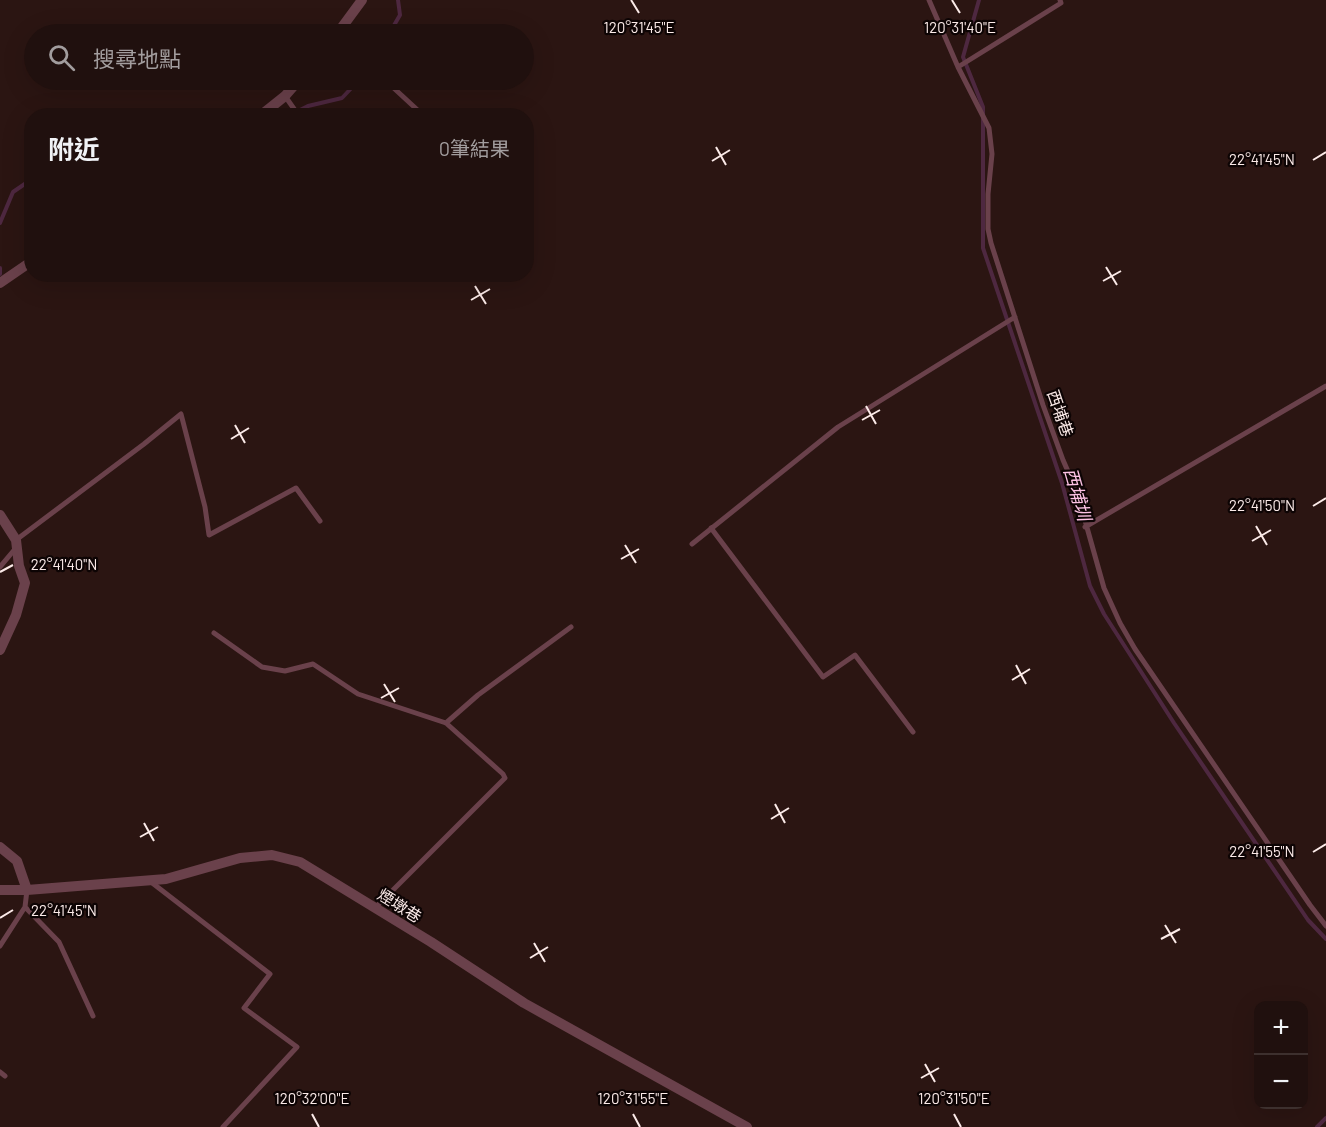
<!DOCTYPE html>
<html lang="zh-TW">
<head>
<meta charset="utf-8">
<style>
  :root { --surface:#20100e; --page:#281917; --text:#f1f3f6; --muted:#a29d9e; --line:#3d302e }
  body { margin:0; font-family:Barlow,"Noto Sans TC",sans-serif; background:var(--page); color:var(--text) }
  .controls { position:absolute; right:18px; bottom:18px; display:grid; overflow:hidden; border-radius:12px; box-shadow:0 6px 24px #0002 }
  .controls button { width:54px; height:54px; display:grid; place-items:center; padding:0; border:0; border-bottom:2px solid var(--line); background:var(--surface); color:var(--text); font:30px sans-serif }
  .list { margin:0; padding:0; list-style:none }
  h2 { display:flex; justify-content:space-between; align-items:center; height:78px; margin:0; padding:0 24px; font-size:26px }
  h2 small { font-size:20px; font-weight:400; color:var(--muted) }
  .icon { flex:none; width:33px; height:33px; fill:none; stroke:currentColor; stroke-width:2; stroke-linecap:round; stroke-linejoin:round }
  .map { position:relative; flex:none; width:1326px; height:1127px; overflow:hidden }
  .search { position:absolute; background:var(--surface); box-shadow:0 6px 24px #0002; left:24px; top:24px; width:510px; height:66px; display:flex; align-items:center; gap:15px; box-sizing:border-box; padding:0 21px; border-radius:33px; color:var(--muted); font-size:22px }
  .panel { position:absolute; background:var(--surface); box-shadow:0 6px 24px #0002; left:24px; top:108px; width:510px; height:174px; border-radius:24px }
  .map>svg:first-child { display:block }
</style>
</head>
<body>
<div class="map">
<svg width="1326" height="1127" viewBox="0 0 1326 1127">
  <rect width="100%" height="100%" fill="#2b1512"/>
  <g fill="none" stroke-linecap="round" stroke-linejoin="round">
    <path stroke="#4e2840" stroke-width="4" d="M979 0 963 57 983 107V248L1062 483 1090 586 1104 614 1174 723 1308 920 1326 939
      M389 34 400 15 398 0
      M288 116 308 106 342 98 359 80
      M0 223 13 192 32 179
      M0 268V274
      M1317 1127 1326 1118"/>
    <path stroke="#6a414b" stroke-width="5" d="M929 0 958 67 989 128 992 154 988 194V229L991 243 1043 405 1063 460 1077 492 1104 588 1120 623 1135 649 1310 905 1326 926
      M958 67 1061 3 1060 0
      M385 80 424 116
      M285 96 299 116
      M1085 527 1326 386
      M711 528 823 677 855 655 913 732
      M16 540 144 444 181 414 205 507 209 535 296 488 320 521
      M692 544 838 427 1015 317
      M0 567 15 549
      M214 633 262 667 285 671 313 664 358 694 446 723 503 774 505 778 375 908
      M446 723 478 695 571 627
      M151 882 270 974 244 1008 297 1047 223 1127
      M25 907 59 942 93 1016
      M0 946 25 907 27 890
      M0 1072 5 1076"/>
    <path stroke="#6a414b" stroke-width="10" d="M337 34 362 0
      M260 116 285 96 299 80
      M0 283 32 261
      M0 515 16 540 19 566 25 583 16 615 0 650
      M0 847 17 861 27 890
      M0 890H27L166 879 240 858 272 855 300 862 431 942 524 1003 747 1127"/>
  </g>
  <path fill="none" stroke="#fbeae8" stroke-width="2" d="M631 0 639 13M952 0 960 13M716 147 726 165M1313 160 1326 152M712 161 730 150M1106 267 1117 285M1103 281 1121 271M475 286 486 304M471 300 490 289M866 406 876 424M862 420 880 410M235 425 245 443M231 439 249 428M1313 506 1326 498M1256 526 1267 545M1252 541 1271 530M625 545 636 563M621 559 639 549M0 572 13 565M1016 665 1026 684M1012 680 1030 669M384 684 395 702M381 698 399 688M775 804 785 823M771 819 789 808M144 823 154 841M140 837 158 827M1313 852 1326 844M0 918 13 910M1165 925 1176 943M1161 939 1180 929M534 943 545 962M530 958 548 947M925 1064 935 1082M921 1078 939 1068M312 1114 319 1127M633 1114 640 1127M954 1114 961 1127"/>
  <g text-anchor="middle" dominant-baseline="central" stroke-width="4.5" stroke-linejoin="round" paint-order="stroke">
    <g font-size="16" fill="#fbeae8" stroke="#0d0404">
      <text transform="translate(1061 413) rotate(71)">西埔巷</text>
      <text transform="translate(400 905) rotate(32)">煙墩巷</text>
    </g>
    <g font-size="18" font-style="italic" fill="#fcc2e4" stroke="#0d0404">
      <text transform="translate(1078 494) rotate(74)">西埔圳</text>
    </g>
  </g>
  <g font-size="15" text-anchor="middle" fill="#fbeae8" stroke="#0d0404" stroke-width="4.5" stroke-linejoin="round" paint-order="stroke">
    <text x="639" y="33">120°31'45"E</text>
    <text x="960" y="33">120°31'40"E</text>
    <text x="1262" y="165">22°41'45"N</text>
    <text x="1262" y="511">22°41'50"N</text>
    <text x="64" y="570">22°41'40"N</text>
    <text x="1262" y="857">22°41'55"N</text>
    <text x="64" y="916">22°41'45"N</text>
    <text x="312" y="1104">120°32'00"E</text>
    <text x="633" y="1104">120°31'55"E</text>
    <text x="954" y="1104">120°31'50"E</text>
  </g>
</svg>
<div class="controls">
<button>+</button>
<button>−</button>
</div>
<div class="search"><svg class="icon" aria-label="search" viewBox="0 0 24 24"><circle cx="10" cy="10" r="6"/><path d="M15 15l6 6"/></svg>搜尋地點</div>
<section class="panel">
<h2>附近<small>0筆結果</small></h2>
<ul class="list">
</ul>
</section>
</div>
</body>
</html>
